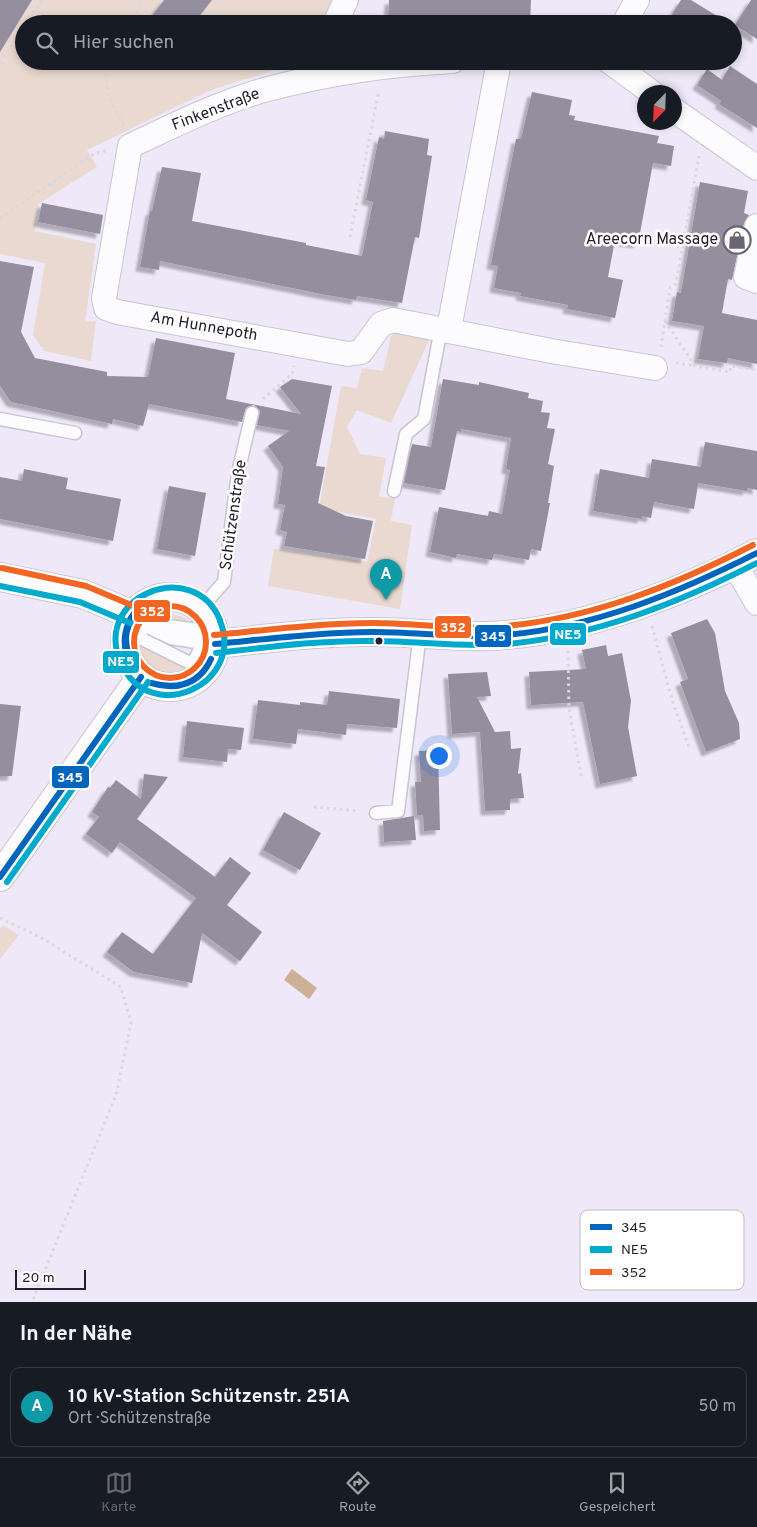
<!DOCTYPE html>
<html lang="de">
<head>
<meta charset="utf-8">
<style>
  :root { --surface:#171b24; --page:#20242c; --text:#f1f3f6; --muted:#9ea1a6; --line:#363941; --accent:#696572 }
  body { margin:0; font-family:Overpass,sans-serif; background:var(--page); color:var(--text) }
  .compass { position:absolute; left:637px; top:85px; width:45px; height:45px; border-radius:50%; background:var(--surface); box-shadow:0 2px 8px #0003; rotate:203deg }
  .scale { position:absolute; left:15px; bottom:12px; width:71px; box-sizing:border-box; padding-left:5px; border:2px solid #221e2a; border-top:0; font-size:14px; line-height:18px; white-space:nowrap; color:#221e2a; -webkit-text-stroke:4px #fff; paint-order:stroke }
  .you { position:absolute; left:438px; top:755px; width:18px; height:18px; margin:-12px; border:4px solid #fff; border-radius:50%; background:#1a73e8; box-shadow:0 0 0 8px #1a73e833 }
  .badge { display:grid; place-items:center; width:32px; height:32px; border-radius:50%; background:var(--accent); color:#fff; font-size:16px; font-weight:700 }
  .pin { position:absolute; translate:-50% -41px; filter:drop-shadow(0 1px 2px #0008) }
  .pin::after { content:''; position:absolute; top:26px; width:18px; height:15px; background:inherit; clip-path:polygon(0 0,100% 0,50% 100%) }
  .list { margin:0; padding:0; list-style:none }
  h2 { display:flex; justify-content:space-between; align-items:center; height:65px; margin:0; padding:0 20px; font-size:21px }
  h2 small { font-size:16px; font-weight:400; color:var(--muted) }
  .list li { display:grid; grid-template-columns:32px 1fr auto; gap:15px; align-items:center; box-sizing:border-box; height:80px; margin:0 10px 10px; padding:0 10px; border:1px solid var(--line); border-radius:10px }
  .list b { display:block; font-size:19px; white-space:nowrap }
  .list p { margin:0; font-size:16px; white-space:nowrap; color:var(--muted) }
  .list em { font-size:16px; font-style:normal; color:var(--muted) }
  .icon { flex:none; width:28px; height:28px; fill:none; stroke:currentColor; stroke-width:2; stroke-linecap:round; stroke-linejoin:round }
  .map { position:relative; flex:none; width:757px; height:1302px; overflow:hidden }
  .search { position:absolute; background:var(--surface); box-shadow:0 2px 8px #0003; left:15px; right:15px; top:15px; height:55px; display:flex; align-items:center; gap:12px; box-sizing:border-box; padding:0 18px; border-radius:28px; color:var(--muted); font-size:19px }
  .sheet { height:155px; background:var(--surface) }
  nav { display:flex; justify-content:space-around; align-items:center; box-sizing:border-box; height:70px; border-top:1px solid var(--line); background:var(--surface); font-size:14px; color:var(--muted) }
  nav a { display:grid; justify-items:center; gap:2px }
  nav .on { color:var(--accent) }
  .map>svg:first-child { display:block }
</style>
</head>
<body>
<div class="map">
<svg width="757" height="1302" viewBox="0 0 757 1302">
  <defs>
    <filter id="shadow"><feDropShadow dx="-4.5" dy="4.5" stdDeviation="1" flood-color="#0004"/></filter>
  </defs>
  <rect width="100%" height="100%" fill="#eee8f8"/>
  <path fill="#e9d9d0" d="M0 0H339L325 24H24V61H303L211 90 87 150 97 167 38 204 35 231 96 244 85 322 96 321 91 361 44 351 33 335 45 263 0 254Z
    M393 329 431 336 391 423 357 410 347 427 360 454 386 458 379 496 395 499 391 521 412 525 400 609 268 586 274 549 367 562 376 519 319 508 341 386 357 388 362 368 383 371Z
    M167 613C182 615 188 619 198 630L146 623 156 616Z
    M138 637 192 664C168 681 133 671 138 637Z
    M3 925 19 935 0 959V929Z"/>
  <path fill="#ccb196" d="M292 969 317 988 309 999 284 980Z"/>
  <path fill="#948e9e" filter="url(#shadow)" d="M0 0H32L0 52Z
    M164 0H212L193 24H146Z
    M389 0H531L530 24H388Z
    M681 0H691L730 24H666Z
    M751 0H757V39L735 25Z
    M730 66 757 84V128L719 104 721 101 697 85 707 69 722 80Z
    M532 92 572 100 569 115 575 116 574 120 659 136 657 143 674 146 671 166 653 163 638 244 615 240 608 277 623 280 615 318 567 309 568 305 520 296 521 293 494 288 498 266 491 265 495 243 516 139H521Z
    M385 131 429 139 427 155 432 156 419 238 415 237 402 303 357 296 356 300 321 294 160 261 159 270 140 267 150 211H152L162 167 201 173 192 221 306 243V245L362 256 373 202 366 200 379 137 384 139Z
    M700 182 748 191 744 213 749 215 744 223 732 280 728 279 722 313 757 320V364L728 358 727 363 698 359 704 326 672 321 677 292 681 293Z
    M42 203 103 215 100 234 38 222Z
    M0 261 34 267 21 332 35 358 107 372V376L148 377 156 338 235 353 226 399 301 414 280 387 292 379 332 386 316 466 325 467 318 503 346 516 373 521 365 559 284 546 287 532 280 530 285 505 278 504 283 467 268 446 289 431 257 425 260 411 254 405 246 408 242 422 149 404 143 426 113 419 112 424 11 402 0 386Z
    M443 379 479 385V382L529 393 528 398 543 401 541 412 550 413 547 428 555 429 548 464 554 466 548 503H550L541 551 531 549 529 560 494 554 492 560 457 554 456 558 430 552 439 507 488 516 489 511 502 514 510 470 506 469 511 438 461 429V432L457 431 445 490 404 483 412 444 431 447Z
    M705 442 757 451V490L748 488 747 491 698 483Z
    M652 459 701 467 694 509 654 502 651 518 642 516V519L593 511 600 469 649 478Z
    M24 469 68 478 66 489 121 499 113 541 0 519V477L22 481Z
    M169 486 206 493 195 556 157 549Z
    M707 619 715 633 725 691 739 723 740 739 706 752 680 682 688 679 671 633Z
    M606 645 608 656 622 653 631 701 628 727 637 776 600 784 583 702 531 705 529 672 586 669 582 650Z
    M487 672 491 696 477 697 495 732 510 731 511 749 521 748 518 774 521 773 524 798 510 799V810L485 811 480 732 452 734 448 674Z
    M329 691 400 699 397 728 347 724 346 735 298 729 296 744 253 739 258 700 300 705V702L327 705Z
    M0 704 21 706 12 776H0Z
    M187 721 244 728 241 750 228 749 227 762 183 757Z
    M438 750 440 830 424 831 423 815H417L415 782H421L419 751Z
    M144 774 168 777 137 819 215 877 230 857 251 873 227 905 262 932 240 961 202 933 192 983 134 972 107 952 122 932 153 954 196 898 120 842 112 853 86 834 99 817 92 812 108 787 110 788 116 780 141 799Z
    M284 812 321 833 300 870 263 850Z
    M414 816 416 840 384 842 383 821Z"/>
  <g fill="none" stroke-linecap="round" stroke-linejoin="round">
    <g stroke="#cac5d2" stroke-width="15">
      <path id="service" d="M0 419 75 433
        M394 491 406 434 424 419 441 328
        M201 608 224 582 238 473 252 413
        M146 623 198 630C203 645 200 652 192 664L138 637Z
        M148 627 171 638 208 644
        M376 813 398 811 420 634"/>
    </g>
    <g stroke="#cac5d2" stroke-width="26">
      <path id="minor" d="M335 24 346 0
        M624 24 637 0
        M453 61C390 64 329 73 268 89 220 102 175 125 130 146L104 298 106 308 117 312 348 354 361 352 381 324 393 320 551 351 655 368
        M609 61 651 92
        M674 110 757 168
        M757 226 746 277 757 281
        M449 329 499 61
        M735 565 757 603"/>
    </g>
    <g stroke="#cac5d2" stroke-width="30">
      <path id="tertiary" d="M0 577 83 594 133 615
        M125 642a45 45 0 1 1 90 0a45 45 0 1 1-90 0Z
        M215 644C268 639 321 631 374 632 418 632 462 639 506 635 589 628 684 592 757 553
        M0 877 141 677"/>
    </g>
    <path stroke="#d9d7db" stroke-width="3" stroke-dasharray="2.5 4" stroke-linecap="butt" d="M26 24 41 0
      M128 24 142 4 138 0
      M109 61C102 89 110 101 124 125
      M0 63 24 27
      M0 218 95 153 106 151
      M350 237 379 90
      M665 321 695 366 730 372 731 366 757 370
      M661 347 670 288 676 284 699 156
      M676 363 695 366
      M263 399 292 374 294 366
      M652 626 673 703 689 747
      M568 651 569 709 582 780
      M314 807 358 811
      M0 918 40 937 121 987 131 1023 116 1095 32 1302"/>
    <use href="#service" stroke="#fcfcfe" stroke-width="12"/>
    <use href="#minor" stroke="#fcfcfe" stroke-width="24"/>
    <use href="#tertiary" stroke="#fcfcfe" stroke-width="28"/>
    <g stroke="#fff" stroke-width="10">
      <path id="bus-1" d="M215 644C268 639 321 632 374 632 418 632 462 639 506 635 595 627 678 593 757 553
        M133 666C118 646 124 616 146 603
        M133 666C121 639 124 623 146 603
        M151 683C177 690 199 684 211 659
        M151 683C177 691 200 684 211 659
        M0 877 141 677"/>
    </g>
    <g stroke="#fff" stroke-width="10">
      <path id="bus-2" d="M0 586 80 602 130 623
        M220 620C194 556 91 596 121 663 150 728 246 684 220 621
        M216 653C269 647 321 640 374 641 418 641 462 648 507 644 595 636 679 603 757 563
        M7 882 148 682"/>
    </g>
    <g stroke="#fff" stroke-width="10">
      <path id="bus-3" d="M2 568 86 586 136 607
        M134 642a36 36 0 1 1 72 0a36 36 0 1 1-72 0Z
        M214 635C267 630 320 623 373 623 417 623 462 631 506 626 593 618 675 585 753 545"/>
    </g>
    <use href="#bus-1" stroke="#0065bd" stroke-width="6"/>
    <use href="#bus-2" stroke="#00a9ce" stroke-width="6"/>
    <use href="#bus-3" stroke="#f26522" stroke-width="6"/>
  </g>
  <defs>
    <g id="shop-ring" transform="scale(1.4375)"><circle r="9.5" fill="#fff" stroke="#696572" stroke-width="1.5"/><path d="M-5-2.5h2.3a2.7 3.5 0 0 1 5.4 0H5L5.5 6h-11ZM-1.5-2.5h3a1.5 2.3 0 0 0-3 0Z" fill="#696572"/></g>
  </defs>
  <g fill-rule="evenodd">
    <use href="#shop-ring" x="737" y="240"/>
  </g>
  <circle fill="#221e2a" stroke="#fff" stroke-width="2" cx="379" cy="641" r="4.5"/>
  <g text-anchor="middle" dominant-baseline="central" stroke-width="5" stroke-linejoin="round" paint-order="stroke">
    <g font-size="16" fill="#221e2a" stroke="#fff">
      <text transform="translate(216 110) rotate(-21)">Finkenstraße</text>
      <text transform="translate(204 327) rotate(10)">Am Hunnepoth</text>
      <text transform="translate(234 515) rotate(-82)">Schützenstraße</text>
    </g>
    <g font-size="16" fill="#221e2a" stroke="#fff" text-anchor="end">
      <text x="718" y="240">Areecorn Massage</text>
    </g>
  </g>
  <rect x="580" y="1210" width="164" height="80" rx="8" fill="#fff" stroke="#bdbcbf" stroke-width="1"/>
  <rect x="590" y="1224" width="22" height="6" fill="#0065bd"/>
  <rect x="590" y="1246" width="22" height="7" fill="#00a9ce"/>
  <rect x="590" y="1269" width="22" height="6" fill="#f26522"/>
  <g font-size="14" fill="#221e2a">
    <text x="621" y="1232">345</text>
    <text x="621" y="1254">NE5</text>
    <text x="621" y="1277">352</text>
  </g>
  <g stroke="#fff" stroke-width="2">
    <rect x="133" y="599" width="38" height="24" rx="5" fill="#f26522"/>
    <rect x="434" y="615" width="38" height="24" rx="5" fill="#f26522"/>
    <rect x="549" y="622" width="38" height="24" rx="5" fill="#00a9ce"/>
    <rect x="474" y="624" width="38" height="24" rx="5" fill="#0065bd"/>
    <rect x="102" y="650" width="38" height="24" rx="5" fill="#00a9ce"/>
    <rect x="51" y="765" width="39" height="24" rx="5" fill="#0065bd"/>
  </g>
  <g font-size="14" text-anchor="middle" font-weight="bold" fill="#fff">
    <text x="152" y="616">352</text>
    <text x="453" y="632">352</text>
    <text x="568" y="639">NE5</text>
    <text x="493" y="641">345</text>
    <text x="121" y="666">NE5</text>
    <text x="70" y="782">345</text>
  </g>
</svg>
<svg class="compass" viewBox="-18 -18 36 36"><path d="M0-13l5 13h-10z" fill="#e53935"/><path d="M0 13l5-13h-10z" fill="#9ea1a6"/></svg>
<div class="scale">20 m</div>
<div class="you"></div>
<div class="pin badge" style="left:386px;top:600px;background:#0f9aa8">A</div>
<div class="search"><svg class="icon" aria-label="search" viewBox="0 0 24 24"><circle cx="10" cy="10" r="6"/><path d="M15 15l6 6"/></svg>Hier suchen</div>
</div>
<section class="sheet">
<h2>In der Nähe<small></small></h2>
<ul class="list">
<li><span class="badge" style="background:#0f9aa8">A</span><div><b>10 kV-Station Schützenstr. 251A</b><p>Ort · Schützenstraße</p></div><em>50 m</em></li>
</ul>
</section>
<nav>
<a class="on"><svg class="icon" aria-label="map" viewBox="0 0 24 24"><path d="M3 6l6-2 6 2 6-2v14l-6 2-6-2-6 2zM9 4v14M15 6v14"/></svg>Karte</a>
<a><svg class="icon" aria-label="directions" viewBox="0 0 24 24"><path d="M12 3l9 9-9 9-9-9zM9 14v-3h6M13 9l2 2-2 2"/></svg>Route</a>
<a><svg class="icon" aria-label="saved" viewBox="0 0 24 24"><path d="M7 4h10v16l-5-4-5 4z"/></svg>Gespeichert</a>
</nav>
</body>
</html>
